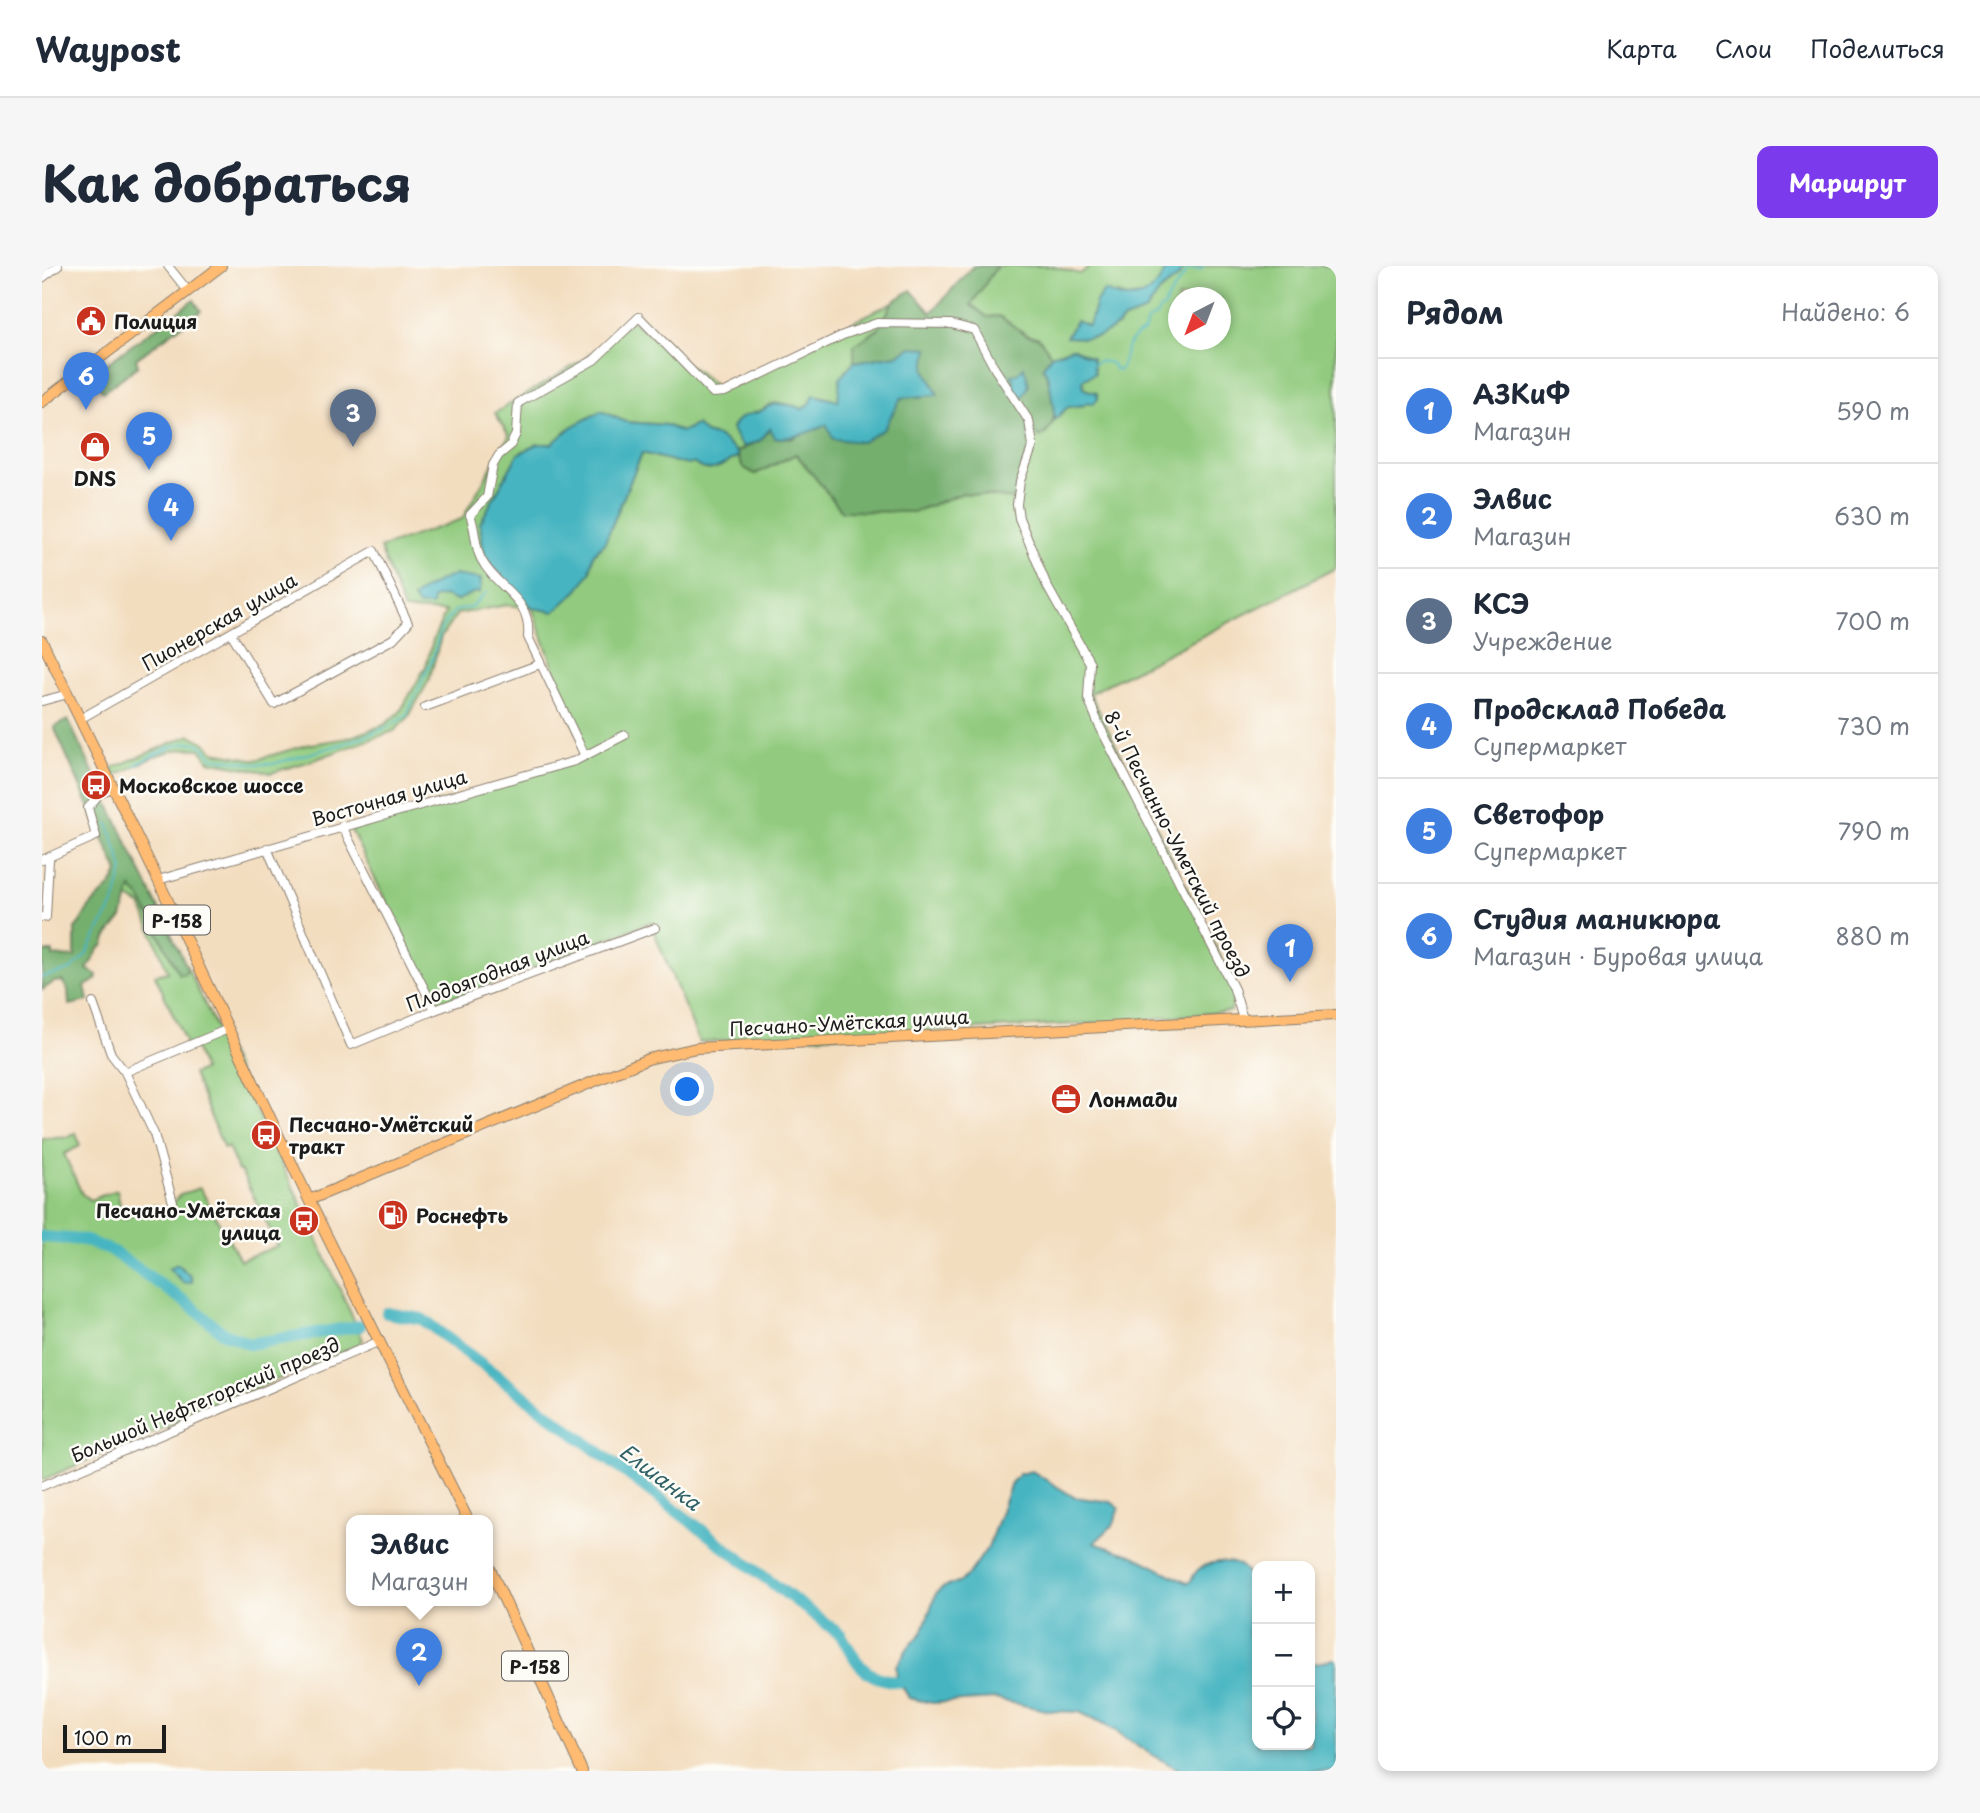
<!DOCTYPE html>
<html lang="ru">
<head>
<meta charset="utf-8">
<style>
  :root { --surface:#fff; --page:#f6f6f7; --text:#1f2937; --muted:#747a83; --line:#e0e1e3; --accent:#7c3aed }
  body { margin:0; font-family:"Playpen Sans",sans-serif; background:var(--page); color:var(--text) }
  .controls { position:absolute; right:21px; bottom:21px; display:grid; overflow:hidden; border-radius:14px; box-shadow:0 4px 10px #0003 }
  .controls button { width:63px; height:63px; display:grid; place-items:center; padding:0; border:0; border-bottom:2px solid var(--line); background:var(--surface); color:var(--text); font:35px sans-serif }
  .compass { position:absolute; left:1126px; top:21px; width:63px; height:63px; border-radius:50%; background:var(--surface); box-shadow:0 4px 10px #0003; rotate:222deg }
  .scale { position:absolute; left:21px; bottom:18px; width:103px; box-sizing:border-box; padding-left:7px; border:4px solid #1c1c1c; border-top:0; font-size:19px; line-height:24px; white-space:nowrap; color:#1c1c1c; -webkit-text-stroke:5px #fdfcf7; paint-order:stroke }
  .you { position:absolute; left:646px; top:824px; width:24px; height:24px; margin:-18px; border:5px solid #fff; border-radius:50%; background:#1a73e8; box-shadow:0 0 0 10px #1a73e833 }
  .badge { display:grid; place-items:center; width:46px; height:46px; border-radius:50%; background:var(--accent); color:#fff; font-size:23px; font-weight:700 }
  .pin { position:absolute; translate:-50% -58px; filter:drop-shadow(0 2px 4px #0008) }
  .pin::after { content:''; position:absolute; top:37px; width:24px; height:21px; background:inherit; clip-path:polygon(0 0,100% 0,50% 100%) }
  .popup { position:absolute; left:304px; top:1249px; width:147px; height:91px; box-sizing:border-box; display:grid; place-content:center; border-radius:14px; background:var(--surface); filter:drop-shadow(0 2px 5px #0005); font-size:23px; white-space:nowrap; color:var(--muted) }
  .popup b { font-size:26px; color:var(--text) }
  .popup::after { content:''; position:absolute; left:50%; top:100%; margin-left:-14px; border:14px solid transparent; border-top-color:var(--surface) }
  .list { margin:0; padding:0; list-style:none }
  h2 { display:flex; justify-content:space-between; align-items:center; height:91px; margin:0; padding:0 28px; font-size:30px }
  h2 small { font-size:23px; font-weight:400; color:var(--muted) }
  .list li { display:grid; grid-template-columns:46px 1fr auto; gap:21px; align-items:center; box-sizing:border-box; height:105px; padding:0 28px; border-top:2px solid var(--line) }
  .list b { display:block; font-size:26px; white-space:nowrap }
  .list p { margin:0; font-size:23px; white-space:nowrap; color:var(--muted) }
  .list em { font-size:23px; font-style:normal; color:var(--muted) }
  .icon { flex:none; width:38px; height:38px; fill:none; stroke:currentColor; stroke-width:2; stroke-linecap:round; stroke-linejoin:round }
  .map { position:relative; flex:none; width:1294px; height:1505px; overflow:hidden; border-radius:14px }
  header { display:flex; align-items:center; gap:42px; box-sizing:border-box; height:98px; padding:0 35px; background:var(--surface); border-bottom:2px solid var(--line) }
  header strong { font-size:33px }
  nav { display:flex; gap:38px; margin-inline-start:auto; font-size:24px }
  .intro { display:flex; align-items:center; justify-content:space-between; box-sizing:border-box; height:168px; padding:0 42px }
  h1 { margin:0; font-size:49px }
  .button { padding:18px 32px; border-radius:14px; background:var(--accent); color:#fff; font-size:24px; font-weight:700 }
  main { display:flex; gap:42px; padding:0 42px }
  aside { flex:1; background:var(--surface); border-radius:14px; box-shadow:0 4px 10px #0003 }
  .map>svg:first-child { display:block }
</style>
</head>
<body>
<header>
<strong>Waypost</strong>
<nav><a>Карта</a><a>Слои</a><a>Поделиться</a></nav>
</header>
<div class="intro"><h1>Как добраться</h1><a class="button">Маршрут</a></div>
<main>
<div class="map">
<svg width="1294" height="1505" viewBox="0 0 1294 1505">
  <rect width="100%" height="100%" fill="#fdfcf7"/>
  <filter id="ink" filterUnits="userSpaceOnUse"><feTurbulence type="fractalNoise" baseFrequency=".0143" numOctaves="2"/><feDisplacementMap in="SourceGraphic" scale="14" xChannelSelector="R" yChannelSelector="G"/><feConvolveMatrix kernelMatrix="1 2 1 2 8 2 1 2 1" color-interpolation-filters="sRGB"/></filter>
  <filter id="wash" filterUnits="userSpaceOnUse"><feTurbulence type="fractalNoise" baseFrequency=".00686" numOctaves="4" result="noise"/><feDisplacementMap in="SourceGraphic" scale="28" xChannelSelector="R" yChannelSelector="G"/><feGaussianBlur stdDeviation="1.57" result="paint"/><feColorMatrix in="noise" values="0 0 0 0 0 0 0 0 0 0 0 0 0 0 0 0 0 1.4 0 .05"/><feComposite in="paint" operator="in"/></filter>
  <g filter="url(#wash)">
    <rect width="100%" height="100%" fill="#f3ddbf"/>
    <path fill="#92cb7f" stroke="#57744e" stroke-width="2" fill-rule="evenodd" d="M955 0H1010L1038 8 1048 0H1125C1115 25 1100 37 1074 28L1047 60 1025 70 1076 60 1082 53 1104 45 1118 25 1136 11 1143 0H1294V302L1048 427 1193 720 1189 745 1077 756 657 776 608 656 395 739 309 564 544 491 490 342 465 339 415 348 399 371 387 414 366 452 352 465 269 495 229 507 167 495 158 483C127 479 101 497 73 510L70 502 148 469 162 476 172 486 214 494 264 479 306 472 342 459 358 446 384 400 391 374 404 346 362 344 338 282 420 253 467 170 453 147 541 94 589 54 678 123 851 36 837 62 813 79 812 96 803 105 796 135 773 129 768 138 760 143C753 139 738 136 729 138 722 141 721 146 712 146L696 175 702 181 695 186 677 171 663 167 654 159 639 166 624 159 584 156 559 145 529 161 510 178H496L476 188 438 258 442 288 548 306 551 289 563 276 600 187 646 199 651 197C671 211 677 199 696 191L701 201 713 208 754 188 871 246 921 227 972 233 986 168 994 167 997 171 1004 168 1013 153 1026 141 1042 139 1054 127 1042 123 1041 114 1053 107 1050 92 1030 82 1009 89 997 72 985 69 957 50 945 51 929 38ZM1136 32H1178V74H1136Z
      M89 621 99 633 137 708H143L145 701 259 938 321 1074 316 1079 0 1214V873L27 871 34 867 38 880 22 888 40 928 48 934 75 924 81 953 114 939 119 945 128 940 139 928 158 922 198 994 236 980 199 905H196L186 881 182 883 151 808 161 804 152 779 142 783 143 775 113 709 126 706 99 639 86 632Z"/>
    <path fill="#75af6e" stroke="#486645" stroke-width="2" d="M931 0H955L929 39 945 51 957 50 985 69 997 72 1009 89 1001 101C1010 120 1022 160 997 171L994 167 986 168 988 182 972 233 921 227 871 246 800 245 754 188 713 208 701 201 695 186 719 174 728 162 749 173 765 165 854 138 859 132 896 129 870 81 855 89 812 96V79L837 63 851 36 869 24 889 47Z
      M152 34 159 45 94 93 96 100 61 126 49 109Z
      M26 454 145 701 143 708H137L99 633 89 622 80 652 65 670 61 680 57 683 45 703 55 709 54 714 43 720 46 735 27 739 26 724 20 715 12 716 0 724V686H11V690L33 691V662C40 656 41 650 46 643 57 628 69 625 76 606L12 461Z"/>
    <path fill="#47b5c1" stroke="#32686e" stroke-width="2" d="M1125 0H1143L1136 11 1118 25 1104 45 1082 53 1076 60 1058 70 1043 72 1024 71 1034 55 1047 60 1054 36 1062 25C1070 27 1081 33 1089 32 1108 31 1119 16 1125 0Z
      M870 81 886 82 883 103 896 129 859 132 842 163 820 176 791 173 785 159C768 166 750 173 732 172L728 162 719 174 702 181 696 175 690 163C696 149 705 149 717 146 722 144 722 142 727 140 736 136 752 139 760 143L768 138 772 129 796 135 798 112 812 96 855 89Z
      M1030 82 1050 92 1053 107 1041 114 1042 123 1055 127 1056 133 1051 138 1046 136 1042 139 1026 141 1013 153 1007 113 1001 101 1009 89Z
      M982 101 987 119 980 132 972 126V114L969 109 975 108Z
      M559 145 584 156 624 159 639 166 654 159 663 167 677 171 695 186 696 191C677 199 671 211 651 197L646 199 600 187 563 276 551 289 548 306 536 324 512 346 491 342 461 313 442 288 438 257 476 188 496 178H510L529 161Z
      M412 309 439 313 438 327 433 326 414 335 402 330 391 332 390 340H377L371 333C380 323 399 314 412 309Z
      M136 998 149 1011 150 1016 141 1017C137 1010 131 1008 127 1002Z
      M990 1205 1032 1231 1069 1236 1077 1242 1072 1258 1052 1277 1092 1290 1145 1317 1148 1316C1150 1312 1153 1306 1157 1303 1172 1292 1203 1292 1207 1314 1211 1331 1207 1352 1206 1369L1215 1378V1479H1268V1398L1292 1393 1294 1394V1505H1140L1110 1489 1063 1458 1037 1446 1008 1445 953 1433 890 1437 867 1432 855 1411 854 1401 867 1380 880 1367 894 1327 900 1322 919 1315 927 1308 946 1281 969 1217 977 1208Z"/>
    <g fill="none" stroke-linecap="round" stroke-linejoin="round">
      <path stroke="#47b5c1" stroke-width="2" d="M1051 98 1057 95 1069 97 1074 104H1078C1085 89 1083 72 1102 66L1105 55 1114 50 1118 43 1122 42 1124 35 1146 4 1159 3 1162 0
        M93 499C108 491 136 474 153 477 161 478 165 485 170 491L213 498H231L307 476 344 462 364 450 390 394 399 363 412 345 429 341 445 326
        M0 711 28 704 43 690 73 635 81 603 66 557"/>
      <path stroke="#47b5c1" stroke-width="12" d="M0 971 42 974 70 985 145 1037 180 1066 207 1078 318 1060
        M345 1047 380 1053 799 1369C817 1400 821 1412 858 1416"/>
    </g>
  </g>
  <g filter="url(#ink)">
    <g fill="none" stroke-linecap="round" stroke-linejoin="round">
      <g stroke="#887c6e" stroke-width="10">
        <path id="minor" d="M126 0 146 25
          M0 12 16 0
          M0 435 26 428
          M383 441 498 398
          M38 453 332 285 366 357 351 373 232 438 189 367
          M543 490 486 371C490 331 455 324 439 293 432 279 434 263 428 249L445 231 451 199 457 189 468 180 474 168 476 137 552 94 597 51 671 127 683 126 801 69 835 57 909 58 932 64 953 103 987 155 991 179 978 215 975 238 977 252 1005 320 1048 397 1046 432 1057 459 1192 723 1201 753
          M300 560 393 744
          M225 582 309 779 393 744 613 662
          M0 594 54 570 46 542 57 528 71 521
          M116 614 533 495 583 469
          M0 651H4L7 593
          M51 737 69 788 83 806 112 868 132 940
          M83 806 186 763
          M0 1220 338 1075"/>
      </g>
      <g stroke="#887c6e" stroke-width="12">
        <path id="major" d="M0 136 179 0
          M0 375 116 614 267 934 426 1254
          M267 934 606 793 654 782 1294 749
          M445 1296 540 1505"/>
      </g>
      <use href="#minor" stroke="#fff" stroke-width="8"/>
      <use href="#major" stroke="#ffbb71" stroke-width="10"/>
    </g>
  </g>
  <defs>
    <g id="civic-disc" transform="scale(1.575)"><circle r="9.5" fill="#c8321e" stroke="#fdfcf7"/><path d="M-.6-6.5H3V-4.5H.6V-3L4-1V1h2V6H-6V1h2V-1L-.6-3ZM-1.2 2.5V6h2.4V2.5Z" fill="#fff"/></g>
    <g id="shop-disc" transform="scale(1.575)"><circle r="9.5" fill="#c8321e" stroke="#fdfcf7"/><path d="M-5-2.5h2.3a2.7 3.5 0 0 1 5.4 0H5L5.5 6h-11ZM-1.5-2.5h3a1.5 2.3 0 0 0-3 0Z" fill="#fff"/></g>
    <g id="bus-disc" transform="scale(1.575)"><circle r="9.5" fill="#c8321e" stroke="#fdfcf7"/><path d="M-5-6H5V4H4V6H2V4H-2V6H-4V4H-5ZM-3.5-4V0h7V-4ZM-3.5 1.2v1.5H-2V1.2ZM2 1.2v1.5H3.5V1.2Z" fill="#fff"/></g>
    <g id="office-disc" transform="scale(1.575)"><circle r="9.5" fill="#c8321e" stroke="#fdfcf7"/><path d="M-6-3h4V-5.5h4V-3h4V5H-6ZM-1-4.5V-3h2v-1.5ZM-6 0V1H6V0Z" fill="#fff"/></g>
    <g id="fuel-disc" transform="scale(1.575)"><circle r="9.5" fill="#c8321e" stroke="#fdfcf7"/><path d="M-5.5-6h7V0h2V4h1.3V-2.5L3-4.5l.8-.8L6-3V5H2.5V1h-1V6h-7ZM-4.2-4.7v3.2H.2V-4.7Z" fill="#fff"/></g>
  </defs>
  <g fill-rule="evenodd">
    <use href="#civic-disc" x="49" y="55"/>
    <use href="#shop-disc" x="53" y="181"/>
    <use href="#bus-disc" x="54" y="519"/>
    <use href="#office-disc" x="1024" y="833"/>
    <use href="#bus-disc" x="224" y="869"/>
    <use href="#fuel-disc" x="351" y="949"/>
    <use href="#bus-disc" x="262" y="955"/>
  </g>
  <g text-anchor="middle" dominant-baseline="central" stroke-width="5" stroke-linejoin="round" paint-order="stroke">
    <g fill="#fdfcf7" stroke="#605f5e" stroke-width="2">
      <rect x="102" y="639.5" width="66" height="29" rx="5"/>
      <rect x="460" y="1385.5" width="66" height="29" rx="5"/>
    </g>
    <g font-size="18" font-weight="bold" fill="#1c1c1c">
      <text x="135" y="654">Р-158</text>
      <text x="493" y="1400">Р-158</text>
    </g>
    <g font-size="19" font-weight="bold" fill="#1c1c1c" stroke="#fdfcf7" text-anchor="start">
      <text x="72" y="55">Полиция</text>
      <text x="53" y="212" text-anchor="middle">DNS</text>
      <text x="77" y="519">Московское шоссе</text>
      <text x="1047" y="833">Лонмади</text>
      <text x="247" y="858">Песчано-Умётский<tspan x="247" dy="22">тракт</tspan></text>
      <text x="239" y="944" text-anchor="end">Песчано-Умётская<tspan x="239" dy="22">улица</tspan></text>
      <text x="374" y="949">Роснефть</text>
    </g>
    <g font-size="19" fill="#1c1c1c" stroke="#fdfcf7">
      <text transform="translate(177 355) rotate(-30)">Пионерская улица</text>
      <text transform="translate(347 531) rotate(-16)">Восточная улица</text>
      <text transform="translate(1136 578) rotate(63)">8-й Песчанно-Уметский проезд</text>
      <text transform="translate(455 704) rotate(-21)">Плодоягодная улица</text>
      <text transform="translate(807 756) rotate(-3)">Песчано-Умётская улица</text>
      <text transform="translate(163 1133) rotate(-23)">Большой Нефтегорский проезд</text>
    </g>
    <g font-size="21" font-style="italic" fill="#2f6166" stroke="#fdfcf7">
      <text transform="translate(619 1210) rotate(37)">Елшанка</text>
    </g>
  </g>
</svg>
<div class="controls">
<button>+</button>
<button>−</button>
<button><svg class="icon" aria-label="locate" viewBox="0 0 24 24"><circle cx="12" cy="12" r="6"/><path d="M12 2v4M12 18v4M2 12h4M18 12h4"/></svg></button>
</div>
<svg class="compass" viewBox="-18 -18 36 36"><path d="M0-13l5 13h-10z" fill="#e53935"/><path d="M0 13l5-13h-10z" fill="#747a83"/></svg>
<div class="scale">100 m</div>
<div class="you"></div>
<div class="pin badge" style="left:1248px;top:716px;background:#3f7fe0">1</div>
<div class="pin badge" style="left:377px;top:1420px;background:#3f7fe0">2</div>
<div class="popup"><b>Элвис</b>Магазин</div>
<div class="pin badge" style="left:311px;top:181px;background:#5c6f8a">3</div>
<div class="pin badge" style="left:129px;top:275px;background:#3f7fe0">4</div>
<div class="pin badge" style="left:107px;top:204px;background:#3f7fe0">5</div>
<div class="pin badge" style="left:44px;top:144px;background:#3f7fe0">6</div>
</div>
<aside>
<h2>Рядом<small>Найдено: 6</small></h2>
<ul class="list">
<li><span class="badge" style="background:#3f7fe0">1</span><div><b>АЗКиФ</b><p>Магазин</p></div><em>590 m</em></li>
<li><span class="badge" style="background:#3f7fe0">2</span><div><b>Элвис</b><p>Магазин</p></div><em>630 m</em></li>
<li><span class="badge" style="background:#5c6f8a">3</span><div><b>КСЭ</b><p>Учреждение</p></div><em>700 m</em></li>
<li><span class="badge" style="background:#3f7fe0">4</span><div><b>Продсклад Победа</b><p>Супермаркет</p></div><em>730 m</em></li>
<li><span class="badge" style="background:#3f7fe0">5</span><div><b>Светофор</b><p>Супермаркет</p></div><em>790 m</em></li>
<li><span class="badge" style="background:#3f7fe0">6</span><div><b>Студия маникюра</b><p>Магазин · Буровая улица</p></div><em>880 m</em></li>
</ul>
</aside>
</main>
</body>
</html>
